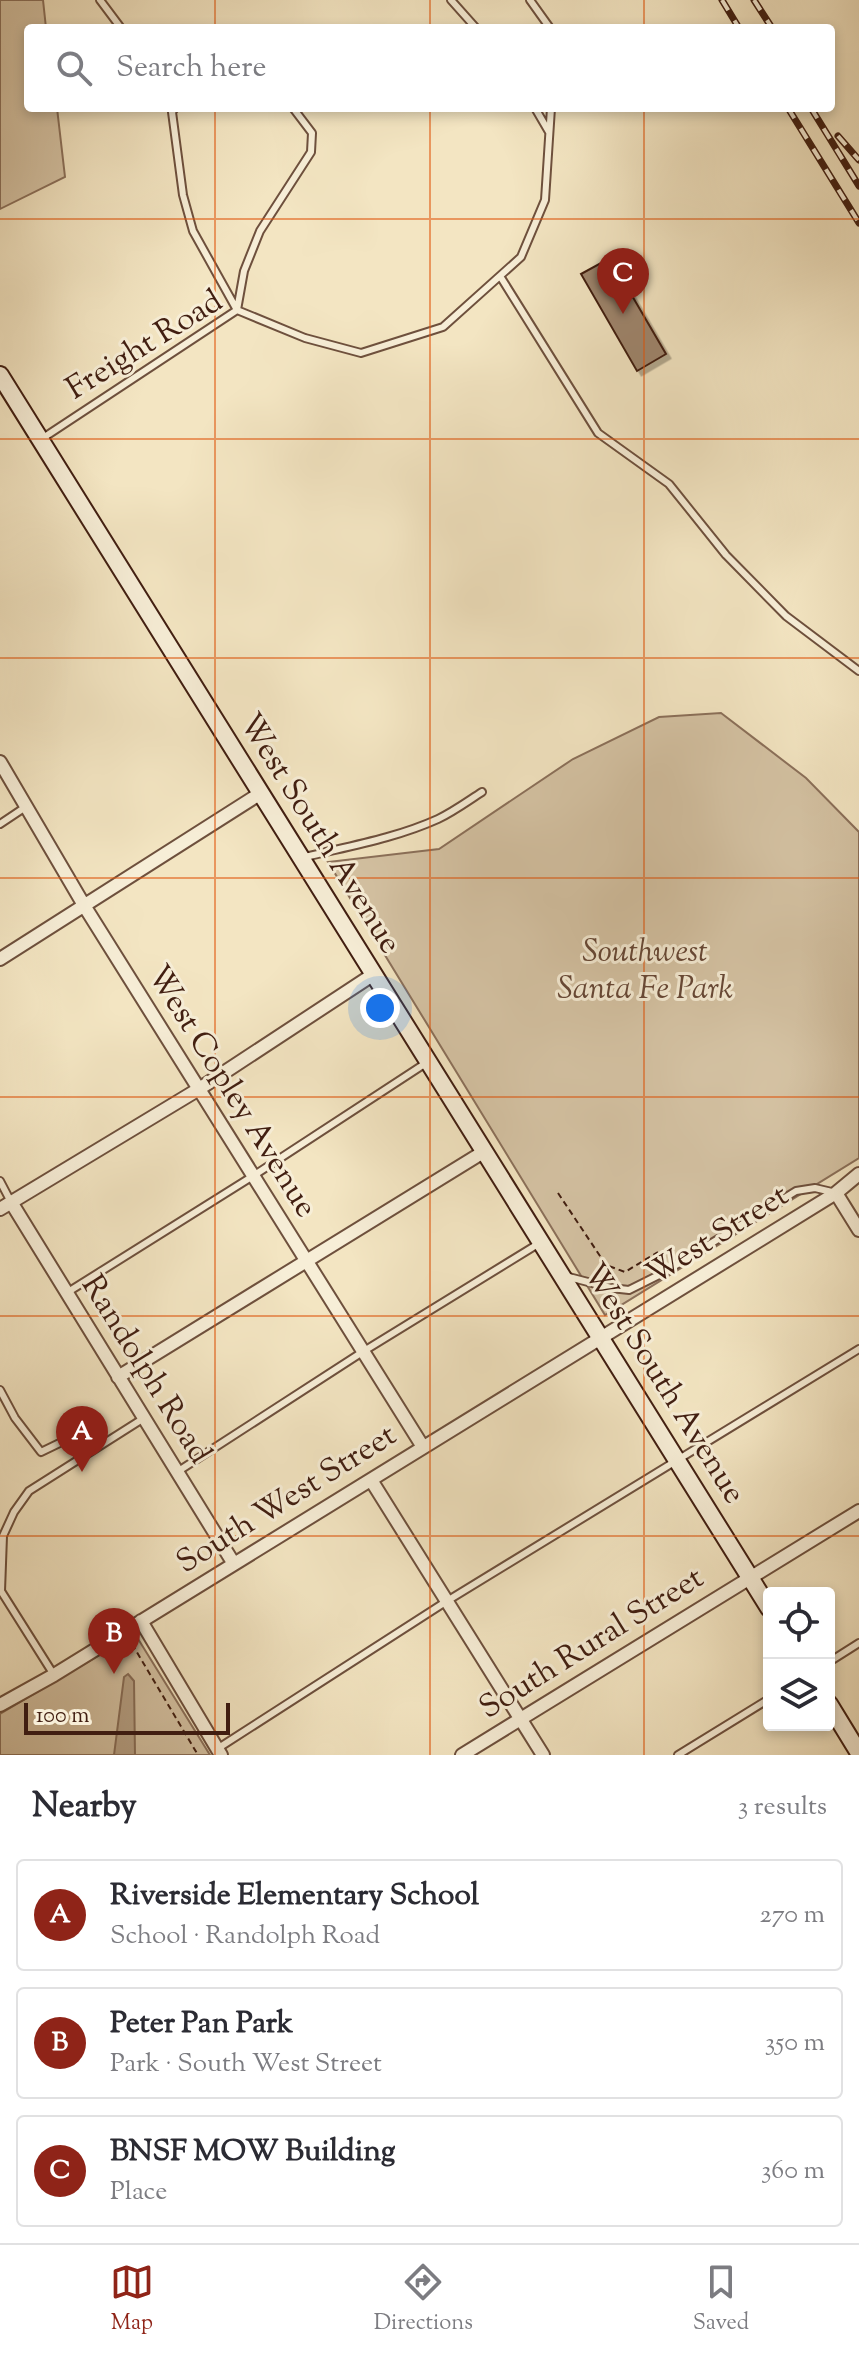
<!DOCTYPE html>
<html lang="en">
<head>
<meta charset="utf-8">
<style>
  :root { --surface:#fff; --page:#f2f2f3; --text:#2b2b33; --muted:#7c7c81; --line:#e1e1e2; --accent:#8f2418 }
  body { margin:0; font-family:"Sorts Mill Goudy",serif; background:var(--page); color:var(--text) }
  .controls { position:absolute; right:24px; bottom:24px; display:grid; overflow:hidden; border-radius:8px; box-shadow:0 4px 12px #0003 }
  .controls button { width:72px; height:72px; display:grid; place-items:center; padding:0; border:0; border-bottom:2px solid var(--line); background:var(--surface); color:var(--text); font:40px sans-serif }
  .scale { position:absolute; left:24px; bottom:20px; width:206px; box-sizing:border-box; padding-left:8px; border:4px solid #411e11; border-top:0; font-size:22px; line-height:28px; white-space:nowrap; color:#411e11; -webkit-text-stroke:6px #f7eed7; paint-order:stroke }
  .you { position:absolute; left:380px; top:1008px; width:28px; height:28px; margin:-20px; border:6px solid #fff; border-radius:50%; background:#1a73e8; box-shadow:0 0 0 12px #1a73e833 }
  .badge { display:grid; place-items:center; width:52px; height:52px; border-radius:50%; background:var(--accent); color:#fff; font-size:26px; font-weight:700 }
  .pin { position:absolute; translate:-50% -66px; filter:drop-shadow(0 2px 4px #0008) }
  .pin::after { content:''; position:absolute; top:42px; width:28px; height:24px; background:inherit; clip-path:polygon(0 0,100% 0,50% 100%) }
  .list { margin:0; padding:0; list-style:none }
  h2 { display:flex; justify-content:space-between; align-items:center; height:104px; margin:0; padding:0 32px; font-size:34px }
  h2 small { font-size:26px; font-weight:400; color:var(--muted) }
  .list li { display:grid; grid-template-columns:52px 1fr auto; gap:24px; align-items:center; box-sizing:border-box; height:112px; margin:0 16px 16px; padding:0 16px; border:2px solid var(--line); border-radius:8px }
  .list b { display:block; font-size:30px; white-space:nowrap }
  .list p { margin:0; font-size:26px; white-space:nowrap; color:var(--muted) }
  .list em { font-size:26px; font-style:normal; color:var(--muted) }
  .icon { flex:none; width:44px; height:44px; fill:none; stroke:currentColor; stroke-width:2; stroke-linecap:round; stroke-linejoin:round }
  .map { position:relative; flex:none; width:859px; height:1755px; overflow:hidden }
  .search { position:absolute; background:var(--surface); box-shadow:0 4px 12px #0003; left:24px; right:24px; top:24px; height:88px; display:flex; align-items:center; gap:20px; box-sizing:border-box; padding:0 28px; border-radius:8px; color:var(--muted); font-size:30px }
  .sheet { height:488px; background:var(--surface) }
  nav { display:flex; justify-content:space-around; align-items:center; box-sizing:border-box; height:112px; border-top:2px solid var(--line); background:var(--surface); font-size:22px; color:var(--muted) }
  nav a { display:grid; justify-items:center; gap:4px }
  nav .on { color:var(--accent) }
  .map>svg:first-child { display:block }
</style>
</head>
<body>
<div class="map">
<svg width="859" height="1755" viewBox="0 0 859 1755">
  <defs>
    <filter id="shadow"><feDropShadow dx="4.5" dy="4.5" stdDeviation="0" flood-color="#0004"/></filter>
  </defs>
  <rect width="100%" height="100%" fill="#f3e5c2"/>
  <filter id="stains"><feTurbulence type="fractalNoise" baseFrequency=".0025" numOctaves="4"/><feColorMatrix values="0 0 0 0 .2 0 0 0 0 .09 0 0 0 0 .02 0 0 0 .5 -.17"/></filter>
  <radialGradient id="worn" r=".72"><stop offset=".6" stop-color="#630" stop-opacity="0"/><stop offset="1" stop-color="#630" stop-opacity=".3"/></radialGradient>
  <path fill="#d5c3a4" stroke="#8b705a" stroke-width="2" d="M0 0H43L46 28H28V108H57L65 177 0 209Z
    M721 713 806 778 859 832V1158L605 1315 328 862 439 849 573 759 659 717Z
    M135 1634 210 1755H0V1714Z"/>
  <path fill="#b6a186" stroke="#876d57" stroke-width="2" d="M128 1674 134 1681 135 1755H114L124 1677Z"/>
  <path fill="#9e856d" stroke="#411e11" stroke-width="2" filter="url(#shadow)" d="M610 258 666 354 637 371 581 274Z"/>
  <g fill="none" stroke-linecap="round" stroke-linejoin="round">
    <g stroke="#6e503d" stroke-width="10">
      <path id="service" d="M100 0 121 28
        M451 0 476 28
        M530 0 550 28
        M175 108 172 112 183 195 193 231 237 310
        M535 108 549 132
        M500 276 598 433 669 484 726 555 786 616 859 671
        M237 310 305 338 361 353 443 327 521 257 545 200 551 108
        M237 310 244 271 260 231 311 152 312 133 293 108
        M43 438 237 310
        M0 824 27 806
        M305 857C350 846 396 838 438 819 453 812 468 801 482 792
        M0 1181 11 1202
        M565 1276 611 1288 629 1290 663 1273 796 1191 815 1188 832 1192
        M68 1292 253 1176 426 1063
        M0 1390 15 1418 41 1452 72 1437 77 1439 87 1454
        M177 1472 364 1351 538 1244
        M829 1662 859 1643
        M54 1675 1 1591 3 1536 14 1512 29 1491 144 1418
        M217 1749 447 1601 859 1349
        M678 1755 769 1699"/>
    </g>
    <g stroke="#6e503d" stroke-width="16">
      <path id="minor" d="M0 762 85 907 423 1447
        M0 959 261 793
        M836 1193 859 1230
        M11 1202 234 1564
        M0 1209 199 1089 374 974
        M118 1377 485 1151
        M371 1480 543 1755
        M141 1621 221 1755
        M0 1705 54 1675 836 1193 859 1174
        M462 1755 859 1511"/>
    </g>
    <g stroke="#411e11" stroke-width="20">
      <path id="secondary" d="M0 375 769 1608
        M829 1704 859 1753"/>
    </g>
    <path stroke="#411e11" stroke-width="2" stroke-dasharray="6 4" stroke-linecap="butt" d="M558 1193 606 1265 625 1272 658 1252
      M132 1644 198 1755"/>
    <use href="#service" stroke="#f7eed7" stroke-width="6"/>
    <use href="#minor" stroke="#f7eed7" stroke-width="12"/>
    <use href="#secondary" stroke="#f7eed7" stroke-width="16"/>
    <g stroke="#411e11" stroke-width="7">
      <path id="rail" d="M722 0 739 28
        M754 0 772 28
        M788 108 859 223
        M811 108 859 186
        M838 136 859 160"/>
    </g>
    <use href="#rail" stroke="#f7eed7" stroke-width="4" stroke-dasharray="12" stroke-linecap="butt"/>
  </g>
  <path fill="none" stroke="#e0560c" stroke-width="2" stroke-opacity="0.55" d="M215 0V28M430 0V28M644 0V28M215 108V1755M430 108V1755M644 108V1755M0 219H859M0 439H859M0 658H859M0 878H859M0 1097H859M0 1316H859M0 1536H859"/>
  <g text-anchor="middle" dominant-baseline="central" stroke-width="6" stroke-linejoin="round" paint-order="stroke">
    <g font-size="32" fill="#411e11" stroke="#f7eed7">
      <text transform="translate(145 346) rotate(-32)">Freight Road</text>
      <text transform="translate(319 834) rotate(58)">West South Avenue</text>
      <text transform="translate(231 1092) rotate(58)">West Copley Avenue</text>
      <text transform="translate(718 1236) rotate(-32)">West Street</text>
      <text transform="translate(145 1370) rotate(58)">Randolph Road</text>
      <text transform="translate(663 1384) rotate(58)">West South Avenue</text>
      <text transform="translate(287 1500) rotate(-32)">South West Street</text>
      <text transform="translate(592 1644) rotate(-32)">South Rural Street</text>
    </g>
    <g font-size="32" font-style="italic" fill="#664736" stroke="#f7eed7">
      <text x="645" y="953">Southwest<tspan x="645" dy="37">Santa Fe Park</tspan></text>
    </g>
  </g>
  <rect width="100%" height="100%" filter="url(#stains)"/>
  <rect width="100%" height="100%" fill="url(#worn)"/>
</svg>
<div class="controls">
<button><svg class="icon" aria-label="locate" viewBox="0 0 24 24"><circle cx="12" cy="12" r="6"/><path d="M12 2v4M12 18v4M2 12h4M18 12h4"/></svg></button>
<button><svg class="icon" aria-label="layers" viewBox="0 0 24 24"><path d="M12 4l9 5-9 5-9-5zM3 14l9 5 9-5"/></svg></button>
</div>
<div class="scale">100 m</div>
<div class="you"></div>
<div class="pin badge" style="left:82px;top:1472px">A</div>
<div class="pin badge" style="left:114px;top:1674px">B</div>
<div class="pin badge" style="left:623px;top:314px">C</div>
<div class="search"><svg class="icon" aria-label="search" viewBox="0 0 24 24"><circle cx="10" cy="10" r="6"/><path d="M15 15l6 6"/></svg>Search here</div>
</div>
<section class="sheet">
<h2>Nearby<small>3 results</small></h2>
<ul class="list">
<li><span class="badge">A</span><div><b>Riverside Elementary School</b><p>School · Randolph Road</p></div><em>270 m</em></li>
<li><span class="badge">B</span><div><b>Peter Pan Park</b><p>Park · South West Street</p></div><em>350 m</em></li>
<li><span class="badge">C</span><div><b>BNSF MOW Building</b><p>Place</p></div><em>360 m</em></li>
</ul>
</section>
<nav>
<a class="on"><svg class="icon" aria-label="map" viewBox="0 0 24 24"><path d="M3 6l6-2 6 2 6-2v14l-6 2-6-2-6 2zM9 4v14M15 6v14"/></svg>Map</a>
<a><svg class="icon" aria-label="directions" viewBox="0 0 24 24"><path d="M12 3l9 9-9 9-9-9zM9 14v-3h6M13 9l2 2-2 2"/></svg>Directions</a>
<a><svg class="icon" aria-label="saved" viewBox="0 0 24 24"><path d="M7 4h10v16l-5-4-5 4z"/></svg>Saved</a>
</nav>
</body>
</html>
